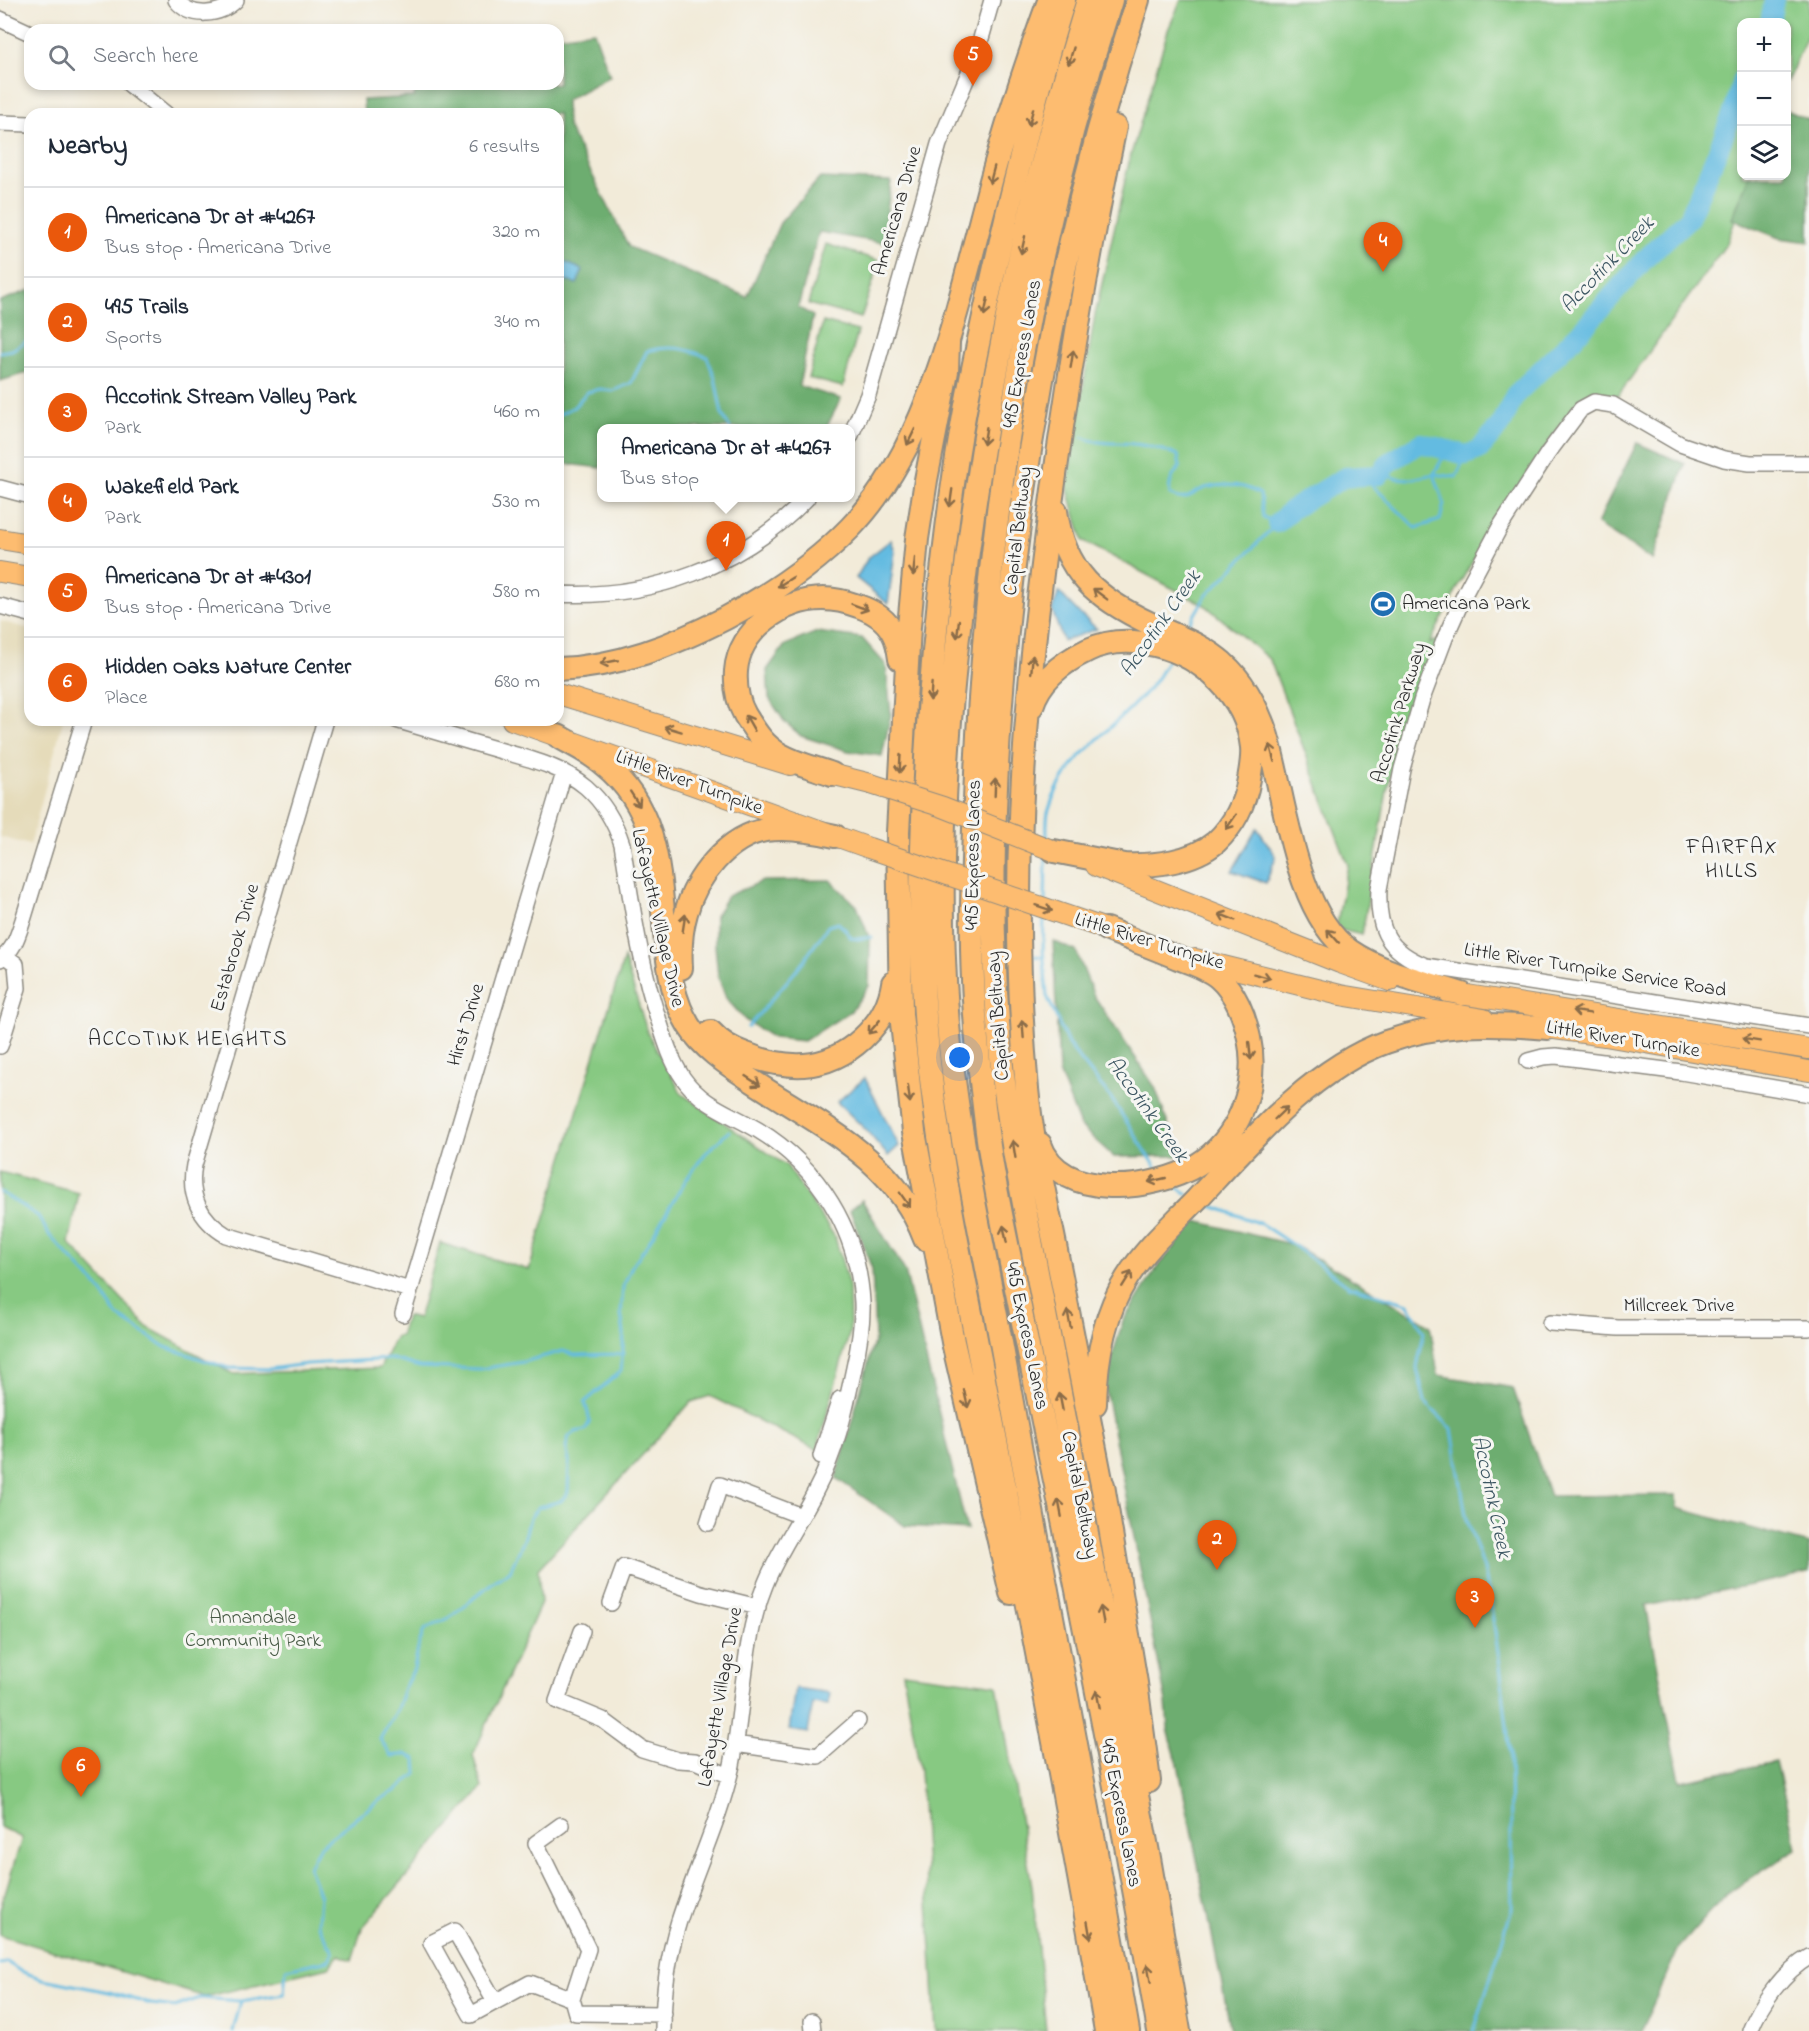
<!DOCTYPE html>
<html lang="en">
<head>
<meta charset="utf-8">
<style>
  :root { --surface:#fff; --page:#f2f2f3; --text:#1f2937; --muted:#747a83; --line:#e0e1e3; --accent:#ea580c }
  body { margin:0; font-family:"Indie Flower",sans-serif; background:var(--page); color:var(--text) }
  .controls { position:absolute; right:18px; top:18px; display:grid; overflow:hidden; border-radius:12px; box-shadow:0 3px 9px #0003 }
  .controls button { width:54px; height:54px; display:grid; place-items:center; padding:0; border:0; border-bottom:2px solid var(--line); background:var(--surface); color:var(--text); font:30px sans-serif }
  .you { position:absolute; left:960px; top:1058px; width:21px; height:21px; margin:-15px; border:4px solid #fff; border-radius:50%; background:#1a73e8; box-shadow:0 0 0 9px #1a73e833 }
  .badge { display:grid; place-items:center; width:39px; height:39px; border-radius:50%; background:var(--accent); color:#fff; font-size:20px; font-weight:700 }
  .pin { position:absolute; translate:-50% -50px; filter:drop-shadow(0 2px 3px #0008) }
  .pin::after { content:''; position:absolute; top:32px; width:21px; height:18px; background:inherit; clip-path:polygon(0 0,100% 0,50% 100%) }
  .popup { position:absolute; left:597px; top:424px; width:258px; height:78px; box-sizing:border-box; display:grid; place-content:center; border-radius:12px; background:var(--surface); filter:drop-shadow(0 2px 4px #0005); font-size:20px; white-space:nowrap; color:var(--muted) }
  .popup b { font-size:22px; color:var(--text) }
  .popup::after { content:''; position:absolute; left:50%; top:100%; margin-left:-12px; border:12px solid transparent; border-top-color:var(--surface) }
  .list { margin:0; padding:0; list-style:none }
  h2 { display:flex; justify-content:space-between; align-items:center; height:78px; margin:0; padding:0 24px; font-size:26px }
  h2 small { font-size:20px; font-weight:400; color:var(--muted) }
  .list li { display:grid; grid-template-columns:39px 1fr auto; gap:18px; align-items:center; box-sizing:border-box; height:90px; padding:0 24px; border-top:2px solid var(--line) }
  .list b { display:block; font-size:22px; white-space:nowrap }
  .list p { margin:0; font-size:20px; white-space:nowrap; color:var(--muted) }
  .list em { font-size:20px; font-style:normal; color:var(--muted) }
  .icon { flex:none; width:33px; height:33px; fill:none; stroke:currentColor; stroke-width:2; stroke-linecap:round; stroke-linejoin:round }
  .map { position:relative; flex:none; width:1809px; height:2031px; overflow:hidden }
  .search { position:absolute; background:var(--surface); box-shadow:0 3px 9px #0003; left:24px; top:24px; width:540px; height:66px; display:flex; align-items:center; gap:15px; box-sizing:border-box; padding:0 21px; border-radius:18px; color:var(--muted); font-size:22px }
  .panel { position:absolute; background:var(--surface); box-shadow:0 3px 9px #0003; left:24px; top:108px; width:540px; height:618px; border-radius:18px }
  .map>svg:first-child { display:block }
</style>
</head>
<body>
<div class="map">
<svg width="1809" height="2031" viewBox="0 0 1809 2031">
  <rect width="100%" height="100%" fill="#f6f6f2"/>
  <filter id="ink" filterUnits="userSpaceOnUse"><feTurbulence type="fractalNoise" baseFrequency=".0167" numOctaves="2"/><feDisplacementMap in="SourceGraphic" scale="12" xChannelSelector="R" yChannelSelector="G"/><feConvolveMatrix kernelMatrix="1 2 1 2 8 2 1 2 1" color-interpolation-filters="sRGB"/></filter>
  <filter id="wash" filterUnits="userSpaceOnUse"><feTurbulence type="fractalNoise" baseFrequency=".008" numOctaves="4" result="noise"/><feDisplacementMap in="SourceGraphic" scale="24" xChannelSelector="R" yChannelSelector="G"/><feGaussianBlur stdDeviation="1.35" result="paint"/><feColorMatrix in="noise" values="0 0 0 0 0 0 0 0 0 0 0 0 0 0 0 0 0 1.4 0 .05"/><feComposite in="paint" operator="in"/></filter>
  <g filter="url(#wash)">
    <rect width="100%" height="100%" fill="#f2ebd9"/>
    <path fill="#e5dbba" d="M0 621 30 629V720H63L30 845 0 837Z"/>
    <path fill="#87c982" stroke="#597a56" stroke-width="1.5" d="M1181 0H1809V32L1787 82 1786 22H1742V176H1751L1727 243 1618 396 1592 392 1573 407 1499 516 1461 581 1430 643 1445 638 1400 734 1387 791 1362 935 1336 929 1348 865 1270 660 1206 606 1083 541 1067 486 1095 315 1130 158 1168 30Z
      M826 244 880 261 861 318 808 304Z
      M823 322 858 331 843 387 808 378Z
      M624 958 648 1034 682 1094 787 1166 835 1237 849 1286 850 1331 817 1450 710 1396 691 1402 538 1569 541 1603 473 1755 482 1788 362 1928 352 1960 339 1955 329 1967 205 1997 0 1935V1909L22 1838 0 1827V1172L79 1193 69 1243 147 1327 233 1374 380 1368 396 1336H400L406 1316 418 1319 440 1243 529 1270Z
      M903 1673 997 1685 1032 1886 1046 2031H936L920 1771Z"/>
    <path fill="#6dad70" stroke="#4c6c4e" stroke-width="1.5" d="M594 31 610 76 566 100 567 125 629 247 747 297 780 223 820 178 891 181 883 243 819 232 798 307 813 316 799 386 841 399 826 428H602L601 468 558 463V114H364L363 100 414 97 416 84H558V36Z
      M1787 110 1809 120V242L1779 238 1732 219 1749 176H1786Z
      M30 290V372L0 381V301Z
      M1637 443 1685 464 1652 560 1597 524Z
      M817 632 862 638 886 665 891 714 882 756 848 751 801 736 784 721 769 698 767 670 785 645Z
      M830 880 857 906 870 940 869 986 851 1011 804 1041 773 1038 745 1020 726 998 718 976 715 945V916L727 896 763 881Z
      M1053 941 1076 951 1094 996 1155 1087 1179 1156 1114 1157 1080 1126 1059 1072Z
      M862 1200 905 1271 967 1530 905 1526 836 1478 875 1338 872 1269 850 1210Z
      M1196 1221 1294 1245 1430 1325 1438 1375 1513 1388 1550 1496 1676 1495 1677 1508 1809 1544V1573L1646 1606 1680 1781 1776 1762 1797 1849 1726 1894 1678 1949 1643 2027 1642 2031H1231L1179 1769 1168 1729 1166 1702 1104 1383 1123 1321 1157 1268Z"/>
    <path fill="#64bbe1" stroke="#487386" stroke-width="1.5" d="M558 259 583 270 577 284 558 279Z
      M891 540 895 551 888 604 856 578 868 558Z
      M1059 592 1080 614 1097 629 1063 641 1052 610Z
      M1257 828 1276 856 1266 883 1232 871Z
      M865 1078 899 1146 888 1156 866 1130 837 1102Z
      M795 1688 830 1693 828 1705 813 1703 808 1733 789 1730Z"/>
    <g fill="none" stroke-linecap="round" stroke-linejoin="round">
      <path stroke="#64bbe1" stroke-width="3" d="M0 352 12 350 30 339
        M558 415 574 407 587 392 600 389 613 391 631 383 647 351C669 345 686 348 707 357L715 378 722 414 730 428
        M1082 437C1099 445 1115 442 1133 444 1149 445 1163 450 1178 455L1180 467C1172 476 1168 483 1170 495 1189 504 1190 493 1205 488 1224 483 1244 484 1260 494L1263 517 1277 523 1205 597 1185 631
        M1383 471 1395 478 1412 479 1434 474 1456 477 1466 455
        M1363 476 1416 528 1440 520 1444 503 1434 474 1441 461 1449 451
        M1047 841C1047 832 1046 822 1048 813 1063 755 1121 726 1155 681 1160 674 1165 665 1169 657
        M1045 901 1046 856
        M1044 916 1043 949 1047 996 1068 1044 1111 1098 1158 1170
        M1034 956 1044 957
        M748 1027 800 966 828 926 838 923 845 929 851 938 858 939 872 937
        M1173 1185 1188 1194
        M0 1192 38 1216 50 1236 99 1288 118 1316 165 1347 228 1368 269 1369 307 1364 392 1359 420 1367 480 1369 523 1362 563 1351 575 1355 623 1354
        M1204 1203 1261 1224 1296 1247 1349 1286 1408 1304 1424 1332 1417 1368 1425 1402 1452 1429 1466 1516 1484 1569 1490 1600 1500 1665 1510 1754 1512 1909 1474 2031
        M0 1965 7 1962 20 1971 43 1979 109 1992 151 2004 175 2007 200 1998 240 2001
        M233 2031 241 2001 284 1994 286 1969 329 1960 333 1951 318 1924 320 1897 309 1867 320 1846 378 1801 400 1788 417 1773 416 1759 405 1754 391 1756 380 1739 397 1709 404 1688 414 1669 419 1644 424 1630 451 1617 493 1582 510 1571 524 1540 530 1518 538 1507 561 1501 568 1492 569 1461 566 1447 569 1436 575 1432 585 1430 590 1421 585 1402 621 1371 624 1334 621 1313 623 1287 632 1266 649 1242 687 1178 705 1154 729 1131"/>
      <path stroke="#64bbe1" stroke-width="20" d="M1770 22 1774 0
        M1277 523 1291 510 1345 477 1379 475 1390 462 1421 443 1466 455 1479 450 1502 423 1515 395 1579 333 1645 259 1689 218 1719 148 1734 110 1742 80"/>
    </g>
  </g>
  <g filter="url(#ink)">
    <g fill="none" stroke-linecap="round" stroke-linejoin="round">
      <g stroke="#8e8b82" stroke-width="18">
        <path id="minor" d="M176 0C191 19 220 16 236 0
          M0 19 30 33
          M129 84 166 114
          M0 123 30 124
          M850 437 868 395 939 144 976 56 992 0
          M1809 463H1750L1724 459 1680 444 1613 405 1594 402 1581 409 1548 453 1500 527 1466 591 1445 638 1422 699 1402 769 1379 889C1377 930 1388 951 1426 966L1809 1026
          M0 488 30 496
          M558 594C651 599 742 566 807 498
          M0 606 30 614
          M325 720 194 1165C188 1195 200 1220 226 1235L410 1290
          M396 720C427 729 458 738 488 747 521 757 559 764 586 787 604 803 615 822 622 844 632 905 640 966 660 1024 666 1043 672 1062 683 1078 703 1106 730 1113 758 1130 819 1167 858 1231 862 1302 863 1325 859 1346 854 1368 845 1411 836 1453 815 1492 799 1523 778 1552 765 1585 742 1642 744 1705 732 1765 720 1819 696 1868 679 1921 668 1956 663 1995 663 2031
          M0 959C14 951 18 935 23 920L84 720
          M0 1046 18 988 16 964 5 956
          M1528 1061 1543 1057 1556 1056 1681 1072 1809 1094
          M403 1314 564 773
          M1550 1323 1618 1328H1809
          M821 1456 840 1399
          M708 1523 720 1485 801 1516
          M611 1603 624 1567 701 1593 758 1607
          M582 1631 557 1701 603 1720 642 1749 678 1760 695 1761 729 1776
          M735 1744 818 1756 858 1721
          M561 1825 536 1843 588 1949 572 1999 576 2013 664 2014
          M495 2002 455 1931 431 1943 471 2015 530 1983 572 1999
          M812 2021 813 2031
          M1750 2031C1761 2003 1783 1972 1809 1957"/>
      </g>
      <g stroke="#8e8b82" stroke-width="22">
        <path id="major" d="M0 539 30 544
          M0 572 30 577
          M558 694 790 765
          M512 720 869 848
          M819 771 871 784
          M1096 866 1340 963 1390 981
          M1195 959 1340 995 1484 1019
          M1448 992 1809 1049
          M1533 1026 1605 1036 1809 1071"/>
      </g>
      <g stroke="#8e8b82" stroke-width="26">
        <path id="highway" d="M1064 0C1042 69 1025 140 1008 210 987 301 966 392 953 484 942 560 935 635 929 711 921 824 917 939 928 1053 941 1173 967 1291 990 1410 1030 1617 1071 1823 1106 2031
          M1088 0C1026 201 983 408 960 618 945 748 937 880 947 1011 955 1125 982 1236 1002 1348 1043 1576 1089 1803 1128 2031
          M1111 0C1030 251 987 510 976 773 974 832 971 891 972 949 973 1005 978 1060 985 1115 991 1170 1003 1224 1014 1278 1027 1342 1040 1407 1053 1471 1091 1657 1127 1844 1159 2031
          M1138 0C1069 211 1025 431 1005 652 994 783 988 915 1000 1046 1003 1083 1009 1120 1015 1157L1149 1858 1179 2031
          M948 343 947 371 926 480 917 539 909 627 898 832 901 1014 914 1132 953 1342 1011 1593
          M1056 511C1064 573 1098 599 1151 624 1175 636 1202 644 1223 663 1245 682 1258 709 1267 736 1285 798 1295 913 1350 951 1382 973 1425 982 1462 994
          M558 669C618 667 673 645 726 618 771 594 814 565 850 528 930 446 957 308 986 200 1003 133 1025 67 1049 1
          M1032 706C1040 679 1063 662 1088 650 1109 640 1132 640 1155 645 1203 656 1246 696 1252 747 1253 758 1251 768 1249 779 1245 802 1234 825 1216 842 1192 862 1154 866 1125 865L1054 851
          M558 736C573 745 591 753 604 765 661 811 659 877 666 944 669 972 674 1002 689 1026 704 1050 732 1067 754 1082 821 1126 895 1159 925 1239
          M832 774C816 768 796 764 781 755 764 746 755 731 745 715 737 701 735 687 736 671 739 630 783 599 823 599 834 599 847 602 858 606 873 611 886 619 893 633 897 640 899 651 900 659
          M681 968C680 951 681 930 686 913 695 878 728 836 766 830 788 827 813 831 835 836
          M711 1032C720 1042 734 1050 746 1054 765 1062 784 1066 804 1065 847 1062 887 1025 893 983
          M1040 1144C1059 1202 1155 1191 1197 1165 1239 1139 1259 1086 1249 1038 1245 1017 1235 992 1219 978 1208 968 1191 963 1178 958 1154 948 1130 939 1106 929
          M1095 1404C1096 1361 1103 1315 1127 1278 1145 1249 1172 1225 1196 1200 1249 1143 1311 1069 1386 1042 1442 1022 1490 1023 1548 1028
          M1103 1485 1136 1683 1149 1781
          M1105 1500C1088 1413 1071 1326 1054 1240 1044 1190 1032 1140 1027 1089 1009 898 1023 715 1048 526 1066 392 1087 259 1115 127"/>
      </g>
      <use href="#minor" stroke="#fff" stroke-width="15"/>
      <use href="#major" stroke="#fdbc6f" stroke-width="20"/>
      <use href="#highway" stroke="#fdbc6f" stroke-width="22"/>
      <g stroke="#8e8b82" stroke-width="22" stroke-linecap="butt">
        <path id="major-bridge" d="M871 784 943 807 1054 851
          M869 848 1106 929"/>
      </g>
      <use href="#major-bridge" stroke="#fdbc6f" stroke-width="20"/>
    </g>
    <defs><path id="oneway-shaft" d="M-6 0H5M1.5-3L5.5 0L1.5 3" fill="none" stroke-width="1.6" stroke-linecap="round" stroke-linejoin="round" transform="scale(1.5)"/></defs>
    <g stroke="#8a6c4a">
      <use href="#oneway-shaft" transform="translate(1071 56) rotate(107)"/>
      <use href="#oneway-shaft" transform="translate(1031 117) rotate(105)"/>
      <use href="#oneway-shaft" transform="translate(992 175) rotate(105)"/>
      <use href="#oneway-shaft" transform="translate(1023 245) rotate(103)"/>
      <use href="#oneway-shaft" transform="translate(986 307) rotate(102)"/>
      <use href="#oneway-shaft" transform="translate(1072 359) rotate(-81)"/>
      <use href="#oneway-shaft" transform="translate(985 436) rotate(99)"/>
      <use href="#oneway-shaft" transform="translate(911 437) rotate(116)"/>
      <use href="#oneway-shaft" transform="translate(951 498) rotate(98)"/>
      <use href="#oneway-shaft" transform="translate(914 567) rotate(96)"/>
      <use href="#oneway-shaft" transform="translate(785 582) rotate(148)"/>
      <use href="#oneway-shaft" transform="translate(1100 594) rotate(-143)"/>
      <use href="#oneway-shaft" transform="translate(860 607) rotate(20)"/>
      <use href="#oneway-shaft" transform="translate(958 629) rotate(96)"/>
      <use href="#oneway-shaft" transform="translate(609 662) rotate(169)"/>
      <use href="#oneway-shaft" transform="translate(1032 664) rotate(-85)"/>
      <use href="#oneway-shaft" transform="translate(931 692) rotate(94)"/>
      <use href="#oneway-shaft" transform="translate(750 723) rotate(-120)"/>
      <use href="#oneway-shaft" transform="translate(673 729) rotate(-163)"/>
      <use href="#oneway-shaft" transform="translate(1272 753) rotate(-105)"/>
      <use href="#oneway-shaft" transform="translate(900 764) rotate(93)"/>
      <use href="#oneway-shaft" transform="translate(995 787) rotate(-88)"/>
      <use href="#oneway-shaft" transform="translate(635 799) rotate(57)"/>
      <use href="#oneway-shaft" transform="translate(1231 822) rotate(125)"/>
      <use href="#oneway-shaft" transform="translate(1044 908) rotate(19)"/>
      <use href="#oneway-shaft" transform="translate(1227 917) rotate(-158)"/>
      <use href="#oneway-shaft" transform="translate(684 923) rotate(-81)"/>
      <use href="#oneway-shaft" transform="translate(1333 936) rotate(-132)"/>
      <use href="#oneway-shaft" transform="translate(1262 976) rotate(15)"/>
      <use href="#oneway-shaft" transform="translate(1581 1012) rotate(-171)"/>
      <use href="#oneway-shaft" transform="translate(874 1027) rotate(130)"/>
      <use href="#oneway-shaft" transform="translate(1023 1029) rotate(-94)"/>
      <use href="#oneway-shaft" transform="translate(1751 1040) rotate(-171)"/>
      <use href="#oneway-shaft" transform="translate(1250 1051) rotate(84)"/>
      <use href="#oneway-shaft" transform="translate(753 1081) rotate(33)"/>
      <use href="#oneway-shaft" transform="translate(909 1094) rotate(83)"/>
      <use href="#oneway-shaft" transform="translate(1281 1113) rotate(-44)"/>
      <use href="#oneway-shaft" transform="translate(1014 1149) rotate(-99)"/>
      <use href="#oneway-shaft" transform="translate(1157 1180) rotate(167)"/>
      <use href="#oneway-shaft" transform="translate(905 1200) rotate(55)"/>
      <use href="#oneway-shaft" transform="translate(1005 1234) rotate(-101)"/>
      <use href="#oneway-shaft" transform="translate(1127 1279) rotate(-58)"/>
      <use href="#oneway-shaft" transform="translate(1069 1319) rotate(-101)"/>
      <use href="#oneway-shaft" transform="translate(966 1399) rotate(77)"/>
      <use href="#oneway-shaft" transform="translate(1061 1402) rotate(-101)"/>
      <use href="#oneway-shaft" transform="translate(1060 1508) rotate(-101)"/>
      <use href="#oneway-shaft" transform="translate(1102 1615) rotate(-101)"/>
      <use href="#oneway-shaft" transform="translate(1098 1699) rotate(-101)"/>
      <use href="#oneway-shaft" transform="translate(1089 1930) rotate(80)"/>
      <use href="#oneway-shaft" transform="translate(1149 1973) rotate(-100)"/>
    </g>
  </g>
  <defs>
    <g id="stadium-disc" transform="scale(1.35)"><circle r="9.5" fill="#1f6fb2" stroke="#f6f6f2"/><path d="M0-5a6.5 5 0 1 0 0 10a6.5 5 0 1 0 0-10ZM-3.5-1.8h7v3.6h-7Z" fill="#fff"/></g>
  </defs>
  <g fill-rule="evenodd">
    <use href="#stadium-disc" x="1383" y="604"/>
  </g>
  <g text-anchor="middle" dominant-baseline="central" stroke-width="6" stroke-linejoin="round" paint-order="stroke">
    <g font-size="20" fill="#2b2b2b" stroke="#f6f6f2">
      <text transform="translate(898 211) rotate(-74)">Americana Drive</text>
      <text transform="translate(1023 354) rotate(-80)">495 Express Lanes</text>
      <text transform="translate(1019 531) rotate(-83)">Capital Beltway</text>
      <text transform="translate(1400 713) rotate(-73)">Accotink Parkway</text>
      <text transform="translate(689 783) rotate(20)">Little River Turnpike</text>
      <text transform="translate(974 855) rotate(-89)">495 Express Lanes</text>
      <text transform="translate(657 918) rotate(77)">Lafayette Village Drive</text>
      <text transform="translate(1149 942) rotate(17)">Little River Turnpike</text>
      <text transform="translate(236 948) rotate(-74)">Estabrook Drive</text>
      <text transform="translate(1595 971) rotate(9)">Little River Turnpike Service Road</text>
      <text transform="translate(999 1016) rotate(-94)">Capital Beltway</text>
      <text transform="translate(467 1025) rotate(-73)">Hirst Drive</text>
      <text transform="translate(1623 1040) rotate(9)">Little River Turnpike</text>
      <text x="1679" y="1306">Millcreek Drive</text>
      <text transform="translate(1026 1336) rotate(78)">495 Express Lanes</text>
      <text transform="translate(1079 1495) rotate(79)">Capital Beltway</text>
      <text transform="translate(721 1697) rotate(-80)">Lafayette Village Drive</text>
      <text transform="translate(1120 1813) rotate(79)">495 Express Lanes</text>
    </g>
    <g font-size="20" fill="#2b2b2b" stroke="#f6f6f2" text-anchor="start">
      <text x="1402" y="604">Americana Park</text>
    </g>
    <g font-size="20" fill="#475a45" stroke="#f6f6f2">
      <text x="253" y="1618">Annandale<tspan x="253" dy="23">Community Park</tspan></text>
    </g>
    <g font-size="21" font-style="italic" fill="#3c5662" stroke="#f6f6f2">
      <text transform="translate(1608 265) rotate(-46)">Accotink Creek</text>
      <text transform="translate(1161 624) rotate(-55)">Accotink Creek</text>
      <text transform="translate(1147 1110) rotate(54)">Accotink Creek</text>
      <text transform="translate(1491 1497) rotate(78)">Accotink Creek</text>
    </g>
    <g font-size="21" letter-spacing="1.5" fill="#2b2b2b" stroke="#f6f6f2">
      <text x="1732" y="848">FAIRFAX<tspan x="1732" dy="24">HILLS</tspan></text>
      <text x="188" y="1040">ACCOTINK HEIGHTS</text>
    </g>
  </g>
</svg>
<div class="controls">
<button>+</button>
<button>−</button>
<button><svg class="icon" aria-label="layers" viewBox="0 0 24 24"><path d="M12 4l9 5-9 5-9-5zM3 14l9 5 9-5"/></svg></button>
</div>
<div class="you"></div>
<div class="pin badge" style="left:726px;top:571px">1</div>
<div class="popup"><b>Americana Dr at #4267</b>Bus stop</div>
<div class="pin badge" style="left:1217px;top:1570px">2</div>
<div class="pin badge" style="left:1475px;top:1628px">3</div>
<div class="pin badge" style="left:1383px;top:272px">4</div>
<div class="pin badge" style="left:973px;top:86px">5</div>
<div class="pin badge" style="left:81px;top:1797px">6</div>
<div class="search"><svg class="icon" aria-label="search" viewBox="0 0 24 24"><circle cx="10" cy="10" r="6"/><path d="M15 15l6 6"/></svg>Search here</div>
<section class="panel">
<h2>Nearby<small>6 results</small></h2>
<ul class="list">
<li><span class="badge">1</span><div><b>Americana Dr at #4267</b><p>Bus stop · Americana Drive</p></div><em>320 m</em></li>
<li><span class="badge">2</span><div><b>495 Trails</b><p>Sports</p></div><em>340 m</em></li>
<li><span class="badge">3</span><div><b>Accotink Stream Valley Park</b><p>Park</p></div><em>460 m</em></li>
<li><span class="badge">4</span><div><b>Wakefield Park</b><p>Park</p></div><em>530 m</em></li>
<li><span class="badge">5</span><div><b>Americana Dr at #4301</b><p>Bus stop · Americana Drive</p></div><em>580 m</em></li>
<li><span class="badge">6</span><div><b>Hidden Oaks Nature Center</b><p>Place</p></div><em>680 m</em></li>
</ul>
</section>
</div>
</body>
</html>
